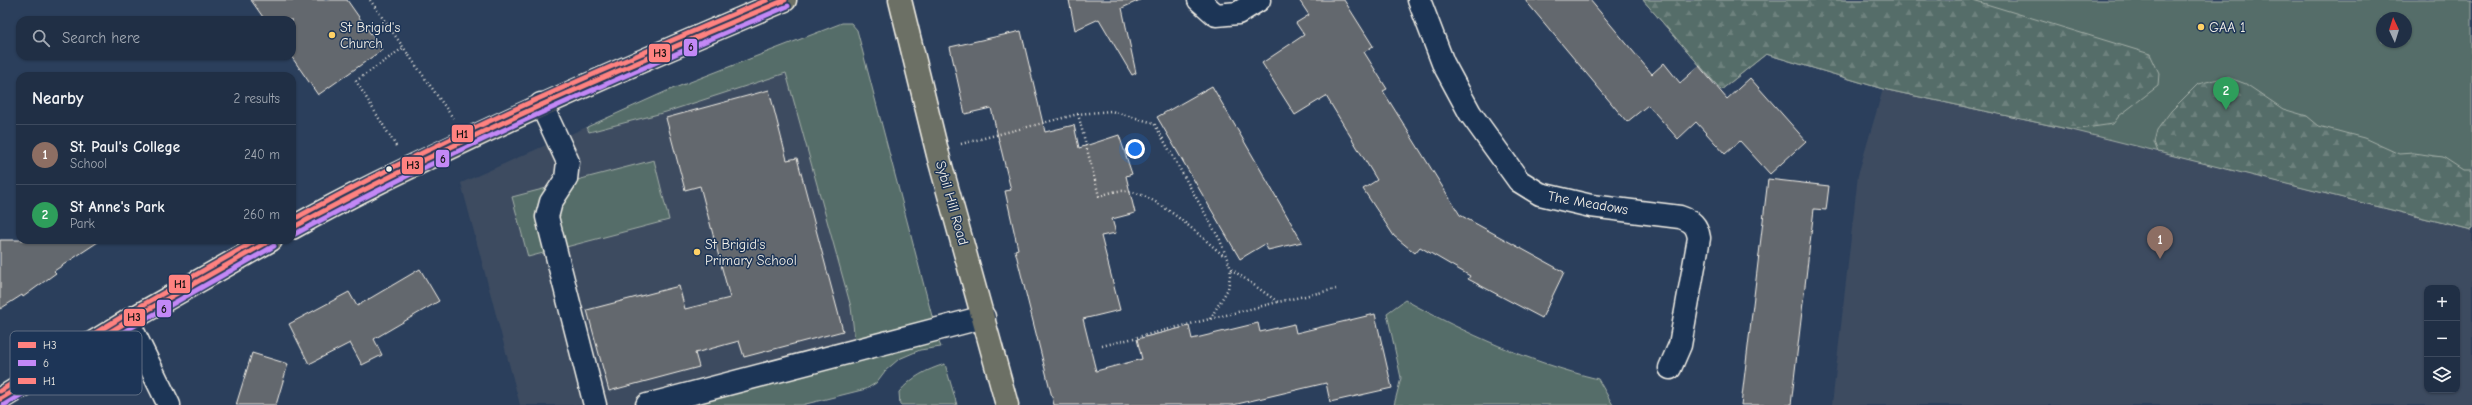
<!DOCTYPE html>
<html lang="en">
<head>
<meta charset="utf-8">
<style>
  :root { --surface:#202f45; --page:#28374c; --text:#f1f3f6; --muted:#a2a9b3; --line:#3d4a5e; --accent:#ffd166 }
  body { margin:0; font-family:"Comic Neue",sans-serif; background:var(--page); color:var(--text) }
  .controls { position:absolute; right:12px; bottom:12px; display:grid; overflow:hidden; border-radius:8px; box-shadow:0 1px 3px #0004 }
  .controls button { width:36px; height:36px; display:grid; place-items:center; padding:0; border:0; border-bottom:1px solid var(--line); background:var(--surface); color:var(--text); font:20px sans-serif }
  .compass { position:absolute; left:2376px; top:12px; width:36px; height:36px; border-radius:50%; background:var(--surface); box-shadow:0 1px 3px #0004; rotate:356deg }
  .you { position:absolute; left:1135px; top:149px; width:14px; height:14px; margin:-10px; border:3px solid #fff; border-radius:50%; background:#1a73e8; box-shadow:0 0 0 6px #1a73e833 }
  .badge { display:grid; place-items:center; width:26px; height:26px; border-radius:50%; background:var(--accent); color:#fff; font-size:13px; font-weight:700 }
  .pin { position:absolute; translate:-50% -33px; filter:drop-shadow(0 1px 2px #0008) }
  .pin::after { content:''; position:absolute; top:21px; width:14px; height:12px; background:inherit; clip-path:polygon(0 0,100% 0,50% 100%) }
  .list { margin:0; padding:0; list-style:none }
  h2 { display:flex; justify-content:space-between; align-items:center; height:52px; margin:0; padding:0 16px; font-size:17px }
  h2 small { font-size:13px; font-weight:400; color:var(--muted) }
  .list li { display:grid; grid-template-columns:26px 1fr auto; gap:12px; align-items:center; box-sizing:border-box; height:60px; padding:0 16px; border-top:1px solid var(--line) }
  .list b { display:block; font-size:15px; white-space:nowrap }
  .list p { margin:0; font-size:13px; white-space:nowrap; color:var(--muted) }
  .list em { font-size:13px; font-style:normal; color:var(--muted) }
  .icon { flex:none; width:22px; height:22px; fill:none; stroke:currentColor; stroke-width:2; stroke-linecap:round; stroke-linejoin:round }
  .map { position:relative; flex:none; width:2472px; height:405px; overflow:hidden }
  .search { position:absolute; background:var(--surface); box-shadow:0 1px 3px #0004; left:16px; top:16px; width:280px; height:44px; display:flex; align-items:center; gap:10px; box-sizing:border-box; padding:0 14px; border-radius:12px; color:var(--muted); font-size:15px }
  .panel { position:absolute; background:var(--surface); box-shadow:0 1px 3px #0004; left:16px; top:72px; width:280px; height:172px; border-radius:12px }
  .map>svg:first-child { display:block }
</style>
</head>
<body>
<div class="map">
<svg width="2472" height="405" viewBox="0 0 2472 405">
  <defs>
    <pattern id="forest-firs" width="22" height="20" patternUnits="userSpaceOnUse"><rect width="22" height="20" fill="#556d69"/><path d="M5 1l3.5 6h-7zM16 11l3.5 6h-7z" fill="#6e827e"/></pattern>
  </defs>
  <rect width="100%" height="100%" fill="#2b3f5c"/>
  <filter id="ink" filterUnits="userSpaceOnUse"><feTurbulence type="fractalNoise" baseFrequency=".025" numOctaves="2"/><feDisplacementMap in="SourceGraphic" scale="8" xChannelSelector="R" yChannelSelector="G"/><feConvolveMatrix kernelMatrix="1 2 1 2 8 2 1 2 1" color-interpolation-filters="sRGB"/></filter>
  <g filter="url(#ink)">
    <path fill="#3c4b61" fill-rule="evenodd" d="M842 23H851L857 30 938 340 690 405H520L461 183 667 91Z
      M1883 89 2072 130 2472 230V405H1832L1858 175ZM2427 288H2457V390H2427Z"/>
    <path fill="#556d69" stroke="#a4afa8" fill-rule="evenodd" d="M1643 0H2472V230L2072 130 1883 89 1766 54 1721 90ZM2382 18H2406V42H2382Z
      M842 23H851L857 30 933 320 855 341 851 307 786 73 666 112 589 132 587 127 667 91Z
      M654 160 669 220 528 257 512 197Z
      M1405 300C1467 334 1529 362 1598 379L1613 405H1394L1401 378 1387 313Z
      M938 340 941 347 920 350 899 359 885 371 876 383 866 389 802 405H690Z
      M945 364 957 405H900L899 392C912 377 926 370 945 364Z"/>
    <path fill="url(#forest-firs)" stroke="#a4afa8" d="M1643 0H1973L2150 54 2159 73 2158 86 2119 116 2113 124 2072 130 1883 89 1766 54 1721 90Z
      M2227 77 2246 84 2283 109 2307 116 2319 126 2364 138 2399 154 2413 153 2443 157 2463 170H2472V230L2158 152 2154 142 2157 130 2171 111 2198 84Z"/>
    <path fill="#64676e" stroke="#f4f1e8" d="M251 0H347L382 50 318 95 291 56 292 20H265Z
      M1069 0H1140L1122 8 1136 73 1132 75 1099 19 1075 30Z
      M1299 0H1344L1373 46 1364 52 1387 89 1383 91 1460 215 1564 272 1542 318 1468 279 1470 276 1420 247 1415 253 1394 236 1363 189 1377 180 1326 96 1295 115 1262 63 1304 35 1296 23 1309 15Z
      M1525 0H1590L1652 74 1664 63 1680 83 1699 66 1727 99 1750 78 1806 141 1770 174 1740 141 1725 154 1696 122 1678 139 1648 105 1627 122Z
      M1021 31 1045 132 1074 125 1079 148 1119 135 1132 174 1126 176 1135 213 1112 219 1116 233 1101 236 1120 310 1083 319 1096 371 1142 359 1137 339 1189 326 1192 339 1258 323 1260 332 1294 324 1296 333 1375 314 1392 388 1330 402 1326 383 1233 405H1054L1015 250 1018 249 1005 191 1011 190 991 108 965 114 950 47Z
      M1212 86 1255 160 1302 242 1268 250 1265 244 1240 259 1160 122 1157 117Z
      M769 90 787 160 797 158 843 331 744 357 739 341 695 353 699 367 609 391 587 310 679 286 685 309 730 298 700 186 685 190 666 118Z
      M1768 179 1829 186 1826 210 1814 209 1791 405H1741Z
      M0 240H101L54 271 56 273 23 297 22 295 0 309Z
      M420 269 439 301 374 339 382 355 362 365 350 343 309 364 289 324 349 292 357 306Z
      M252 353 288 364 276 405H236Z"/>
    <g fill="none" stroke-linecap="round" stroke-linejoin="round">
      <g stroke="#f4f1e8" stroke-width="25">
        <path id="minor" d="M1199 0 1216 15 1238 13 1259 0
          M1419 0 1443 63 1470 113 1519 181 1540 194 1591 206 1680 217C1692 221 1697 225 1699 238L1680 345 1670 368
          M541 104 568 162 566 179 551 202 547 217 595 405
          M128 321 169 405
          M647 405 984 317"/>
      </g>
      <g stroke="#f4f1e8" stroke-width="25">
        <path id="major" d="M900 0 938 155 1007 405
          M292 228C349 196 408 168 467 140 572 90 678 45 785 0
          M0 399 128 321 271 240"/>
      </g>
      <path stroke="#f4f1e8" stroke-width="2.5" stroke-dasharray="1 3" stroke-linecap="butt" d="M370 0 453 118
        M1078 114 1099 196C1107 194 1116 190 1124 191 1154 191 1201 237 1224 256
        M961 144 1078 114 1111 111 1154 123 1220 240 1231 269 1278 302 1336 289
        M396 146 356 81 403 48
        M1210 319 1228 289 1231 269
        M1102 346 1278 302"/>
      <use href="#minor" stroke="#1d3557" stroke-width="22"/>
      <use href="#major" stroke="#6c7065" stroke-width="22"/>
      <g stroke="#1d3557" stroke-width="8">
        <path id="bus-1" d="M292 228C451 141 618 70 785 0
          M0 399 128 321 271 240"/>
      </g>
      <g stroke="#1d3557" stroke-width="8">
        <path id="bus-2" d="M295 234C454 147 621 77 788 6
          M4 405 132 327 274 246"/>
      </g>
      <g stroke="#1d3557" stroke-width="8">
        <path id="bus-3" d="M292 220C445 136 606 68 767 0
          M0 391 125 315 257 240"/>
      </g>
      <use href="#bus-1" stroke="#ff8280" stroke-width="5"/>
      <use href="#bus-2" stroke="#c388f6" stroke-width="5"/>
      <use href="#bus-3" stroke="#ff8280" stroke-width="5"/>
    </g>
  </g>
  <g fill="#ffd166" stroke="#1d3557" stroke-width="1.5">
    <circle cx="2201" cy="27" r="4"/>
    <circle cx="332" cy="35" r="4"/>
    <circle cx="697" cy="252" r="4"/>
  </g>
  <circle fill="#f4f1e8" stroke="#1d3557" stroke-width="1.5" cx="389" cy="169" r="3.5"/>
  <g text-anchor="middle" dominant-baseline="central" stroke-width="3" stroke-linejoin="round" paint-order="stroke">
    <g font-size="14" fill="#f4f1e8" stroke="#1d3557" text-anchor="start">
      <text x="340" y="27">St Brigid's<tspan x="340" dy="16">Church</tspan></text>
      <text x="2209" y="27">GAA 1</text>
      <text x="705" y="244">St Brigid's<tspan x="705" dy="16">Primary School</tspan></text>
    </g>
    <g font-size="14" fill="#f4f1e8" stroke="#1d3557">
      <text transform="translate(952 203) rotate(74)">Sybil Hill Road</text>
      <text transform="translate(1588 203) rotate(10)">The Meadows</text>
    </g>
  </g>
  <rect x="10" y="331" width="132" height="64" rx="6" fill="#1d3557" stroke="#5e6d82" stroke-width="1"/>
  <rect x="18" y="342" width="18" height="6" fill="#ff8280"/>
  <rect x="18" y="360" width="18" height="6" fill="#c388f6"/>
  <rect x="18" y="378" width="18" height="6" fill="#ff8280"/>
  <g font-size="11" fill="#f4f1e8">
    <text x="43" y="349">H3</text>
    <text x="43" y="367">6</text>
    <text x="43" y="385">H1</text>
  </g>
  <g stroke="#1d3557" stroke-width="1.5">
    <rect x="683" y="38" width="15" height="19" rx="4" fill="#c388f6"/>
    <rect x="648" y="43" width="23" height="20" rx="4" fill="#ff8280"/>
    <rect x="451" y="124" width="23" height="19" rx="4" fill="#ff8280"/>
    <rect x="435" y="149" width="15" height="19" rx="4" fill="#c388f6"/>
    <rect x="401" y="156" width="23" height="19" rx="4" fill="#ff8280"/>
    <rect x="168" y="274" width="23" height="20" rx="4" fill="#ff8280"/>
    <rect x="156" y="299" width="16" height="19" rx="4" fill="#c388f6"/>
    <rect x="123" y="308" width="23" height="19" rx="4" fill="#ff8280"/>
  </g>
  <g font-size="11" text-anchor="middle" font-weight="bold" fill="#111">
    <text x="691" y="51">6</text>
    <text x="660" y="57">H3</text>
    <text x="462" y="138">H1</text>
    <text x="443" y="163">6</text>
    <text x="413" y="169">H3</text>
    <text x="180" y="288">H1</text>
    <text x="164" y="313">6</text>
    <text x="134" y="321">H3</text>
  </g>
</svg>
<div class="controls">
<button>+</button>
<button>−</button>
<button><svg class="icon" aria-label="layers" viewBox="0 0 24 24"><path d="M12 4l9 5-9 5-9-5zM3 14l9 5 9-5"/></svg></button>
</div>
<svg class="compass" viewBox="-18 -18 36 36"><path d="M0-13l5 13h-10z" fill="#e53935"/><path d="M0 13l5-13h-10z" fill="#a2a9b3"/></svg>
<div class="you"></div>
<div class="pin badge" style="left:2160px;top:259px;background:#8d6e63">1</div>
<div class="pin badge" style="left:2226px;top:110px;background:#2e9e5b">2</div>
<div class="search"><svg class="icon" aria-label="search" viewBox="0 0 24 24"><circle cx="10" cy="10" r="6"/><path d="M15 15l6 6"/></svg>Search here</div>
<section class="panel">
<h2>Nearby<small>2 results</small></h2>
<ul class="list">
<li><span class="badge" style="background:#8d6e63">1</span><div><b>St. Paul's College</b><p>School</p></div><em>240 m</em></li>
<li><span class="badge" style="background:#2e9e5b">2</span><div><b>St Anne's Park</b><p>Park</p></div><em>260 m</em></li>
</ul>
</section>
</div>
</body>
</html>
